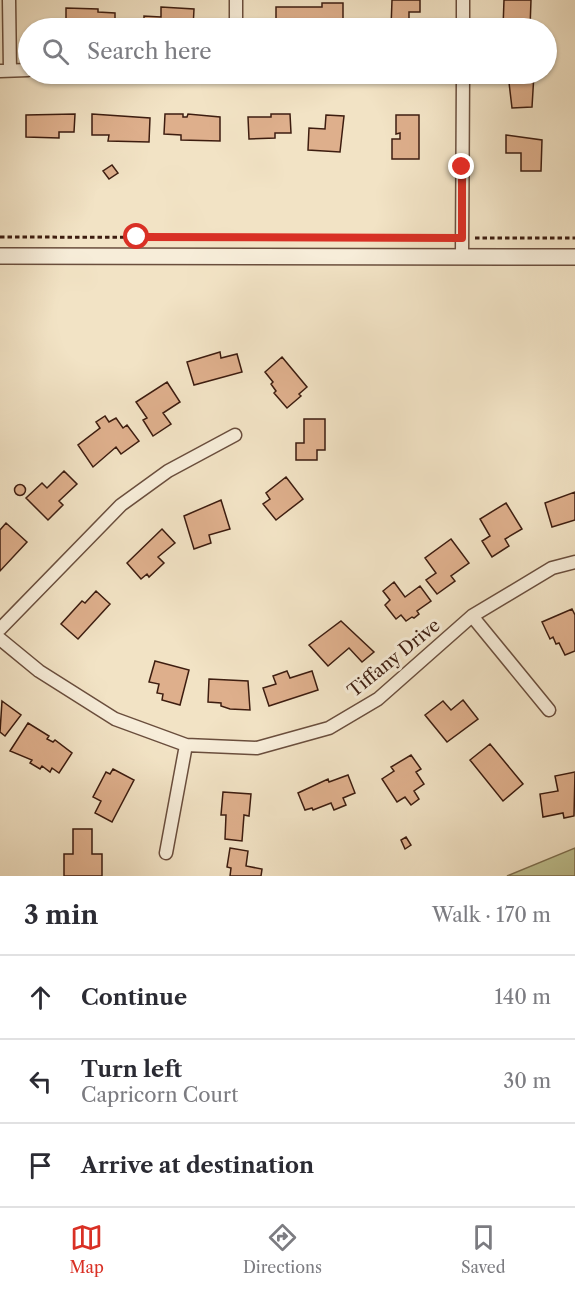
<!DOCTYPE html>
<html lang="en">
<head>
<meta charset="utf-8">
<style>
  :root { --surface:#fff; --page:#f2f2f3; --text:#2b2b33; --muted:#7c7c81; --line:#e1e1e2; --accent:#d93025 }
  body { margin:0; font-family:"Libre Caslon Text",serif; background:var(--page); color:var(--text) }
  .stop { position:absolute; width:18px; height:18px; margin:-14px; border:4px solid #d93025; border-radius:50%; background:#fff }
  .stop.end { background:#d93025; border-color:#fff; box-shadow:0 2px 6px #0008 }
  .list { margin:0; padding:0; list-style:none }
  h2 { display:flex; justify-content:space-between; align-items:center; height:78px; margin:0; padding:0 24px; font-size:26px }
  h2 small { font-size:20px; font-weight:400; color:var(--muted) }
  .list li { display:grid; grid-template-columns:39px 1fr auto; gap:18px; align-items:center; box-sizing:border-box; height:84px; padding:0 24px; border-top:2px solid var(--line) }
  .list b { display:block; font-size:22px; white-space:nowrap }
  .list p { margin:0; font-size:20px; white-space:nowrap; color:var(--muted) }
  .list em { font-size:20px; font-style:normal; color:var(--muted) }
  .icon { flex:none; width:33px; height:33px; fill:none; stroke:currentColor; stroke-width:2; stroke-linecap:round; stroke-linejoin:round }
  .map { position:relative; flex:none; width:575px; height:876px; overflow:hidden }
  .search { position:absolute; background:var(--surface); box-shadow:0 2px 4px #0004; left:18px; right:18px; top:18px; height:66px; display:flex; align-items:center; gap:15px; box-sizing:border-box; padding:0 21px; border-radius:33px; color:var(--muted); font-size:22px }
  .sheet { height:330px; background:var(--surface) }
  nav { display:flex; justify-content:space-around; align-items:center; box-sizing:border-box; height:84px; border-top:2px solid var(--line); background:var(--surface); font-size:16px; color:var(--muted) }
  nav a { display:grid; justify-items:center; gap:3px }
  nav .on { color:var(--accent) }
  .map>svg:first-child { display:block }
</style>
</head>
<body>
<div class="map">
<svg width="575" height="876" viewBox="0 0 575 876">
  <rect width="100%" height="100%" fill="#f2e3c5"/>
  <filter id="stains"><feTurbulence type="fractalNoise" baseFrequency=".00333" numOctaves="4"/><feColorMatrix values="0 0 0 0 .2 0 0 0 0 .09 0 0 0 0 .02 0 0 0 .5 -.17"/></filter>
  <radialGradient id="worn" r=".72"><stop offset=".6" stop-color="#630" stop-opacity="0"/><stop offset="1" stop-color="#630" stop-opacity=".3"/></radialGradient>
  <path fill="#bfc291" stroke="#7e7050" stroke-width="1.5" d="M575 848V876H507Z"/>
  <path fill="#deaf8c" stroke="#3d1d10" stroke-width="1.5" d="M392 0H420V12H409V28H391Z
    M504 0H531L530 28H503Z
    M322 3H343V28H276V7H322Z
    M161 7 194 9 193 28H144V16L161 17Z
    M66 8 98 9V12L115 13V28H66Z
    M508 74H534L532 107 512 108Z
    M75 114 74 132H59V138L26 137V115Z
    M92 114 150 118 149 142 108 141 109 135H92Z
    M165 114H183V117H187L188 114 220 117V141L181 140V135L164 134Z
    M271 114H290L291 133H275V138L249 139 248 117H271Z
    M326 115 344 116 340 152 308 150 309 128 325 129Z
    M396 115H419V159H392V139H400V133L396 134Z
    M506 135 542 140 541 171H521V153H506Z
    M112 165 118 173 109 179 103 171Z
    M220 352 221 358 237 354 242 372 194 385 187 362Z
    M282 357 307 387 299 394 301 396 287 408 274 393 276 391 271 384 273 382 265 372Z
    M167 382 180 402 163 413 171 424 153 436 143 420 147 418 136 402Z
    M105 416 109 422 116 418 123 428 127 425 139 441 121 454 116 447 93 467 78 445 100 428 96 422Z
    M304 419H325V450H317V460H296V443H304Z
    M64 471 77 484 59 501 63 505 48 520 26 498 42 483 47 488Z
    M286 477 303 499 276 520 263 504 270 499 266 493Z
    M14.5 490a5.5 5.5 0 1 1 11 0a5.5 5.5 0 1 1-11 0Z
    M575 492V520L552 527 545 503Z
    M221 500 230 529 209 535 211 543 194 549 184 516Z
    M506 503 522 529 505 539 509 546 492 557 482 541 490 536 480 519Z
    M6 523 27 542 0 571V530Z
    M162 529 175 543 158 557 164 563 149 577 147 574 141 579 127 563Z
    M451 539 469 563 451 576 455 581 437 594 426 580 436 573 425 558Z
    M394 582 405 597 420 586 431 601 417 611 419 614 414 618 412 617 406 621 401 615 396 619 385 605 390 600 383 591Z
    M96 591 110 604 78 639 61 624 82 601 85 603Z
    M572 609 575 615V651L565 655 559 643 556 644 553 637 550 639 542 622Z
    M341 621 374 652 362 662 349 648 328 666 309 645Z
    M155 661 189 670 180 705 162 700 163 694 157 693 159 684 149 682Z
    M287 671 290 678 312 671 318 690 269 706 263 688 276 684 273 676Z
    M209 679 248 681 250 710 230 709 221 706V703L208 702Z
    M463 700 478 719 447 742 425 715 443 701 451 710Z
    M2 701 21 715 5 736 0 732Z
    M28 723 49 736 47 739 53 742 55 740 72 753 59 773 52 768 50 772 42 766 40 769 30 763 32 760 10 751Z
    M490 744 523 784 503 801 470 760Z
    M411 755 421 769 416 772 424 784 414 791 419 799 411 805 405 797 397 802 382 779 394 771 391 767Z
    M113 769 134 780 112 822 95 813 101 801 93 797 106 772 110 774Z
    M575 772 574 816 564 818 563 813 543 817 540 794 558 791 555 776Z
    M348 775 355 793 343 798 346 805 334 810 331 803 313 810 312 808 305 810 298 793 328 779 329 782Z
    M223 792 251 794 249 816 244 815 242 841 225 839 226 815H221Z
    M73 829H92V854H102V876H64V854H73Z
    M406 837 411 845 405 849 401 840Z
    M230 848 248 851 246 866 262 869 261 876H230L231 868 227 867Z"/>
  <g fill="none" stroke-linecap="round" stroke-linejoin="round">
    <g stroke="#6a4e3d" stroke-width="15">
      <path id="minor" d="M9 0 10 70
        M236 0V28
        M463 28V0
        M0 71 28 70
        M462 257 463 74
        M472 616 549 710
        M0 629 121 505 168 471 235 435
        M0 639 39 671 115 719 186 745 257 748 329 728 378 699 472 616 552 568 575 562
        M166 853 186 745"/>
    </g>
    <g stroke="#6a4e3d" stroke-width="18">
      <path id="tertiary" d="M0 256 575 257"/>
    </g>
    <path stroke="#3d1d10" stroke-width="3" stroke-dasharray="4.5 3" stroke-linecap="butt" d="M0 237 450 238
      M475 238H575"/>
    <use href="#minor" stroke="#f7edd9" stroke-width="12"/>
    <use href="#tertiary" stroke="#f7edd9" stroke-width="15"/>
  </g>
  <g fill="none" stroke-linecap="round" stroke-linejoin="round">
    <path stroke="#d93025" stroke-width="8" d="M137 237 462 238V167"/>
  </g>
  <g text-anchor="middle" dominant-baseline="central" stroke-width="6" stroke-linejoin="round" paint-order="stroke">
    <g font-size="18" fill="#3d1d10" stroke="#f7edd9">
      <text transform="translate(394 658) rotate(-39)">Tiffany Drive</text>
    </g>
  </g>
  <rect width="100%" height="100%" filter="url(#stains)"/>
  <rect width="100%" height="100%" fill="url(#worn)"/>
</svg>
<div class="stop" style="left:137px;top:237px"></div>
<div class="stop end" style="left:462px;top:167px"></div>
<div class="search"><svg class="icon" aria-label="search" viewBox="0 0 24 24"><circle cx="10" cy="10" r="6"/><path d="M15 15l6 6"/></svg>Search here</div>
</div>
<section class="sheet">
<h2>3 min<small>Walk · 170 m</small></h2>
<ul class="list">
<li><svg class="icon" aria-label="ahead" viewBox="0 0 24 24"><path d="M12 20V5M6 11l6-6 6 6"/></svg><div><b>Continue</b></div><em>140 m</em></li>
<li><svg class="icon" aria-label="left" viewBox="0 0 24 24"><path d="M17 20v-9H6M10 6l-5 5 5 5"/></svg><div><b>Turn left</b><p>Capricorn Court</p></div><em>30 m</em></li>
<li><svg class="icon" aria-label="arrive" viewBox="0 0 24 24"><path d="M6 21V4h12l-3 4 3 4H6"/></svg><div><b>Arrive at destination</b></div></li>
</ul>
</section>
<nav>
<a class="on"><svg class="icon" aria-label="map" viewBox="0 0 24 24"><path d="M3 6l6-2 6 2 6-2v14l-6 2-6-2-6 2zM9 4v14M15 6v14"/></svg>Map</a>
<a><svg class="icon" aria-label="directions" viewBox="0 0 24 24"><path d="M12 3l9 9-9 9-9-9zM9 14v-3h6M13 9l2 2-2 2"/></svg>Directions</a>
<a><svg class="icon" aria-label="saved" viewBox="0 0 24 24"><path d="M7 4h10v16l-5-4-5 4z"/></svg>Saved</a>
</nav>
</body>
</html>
